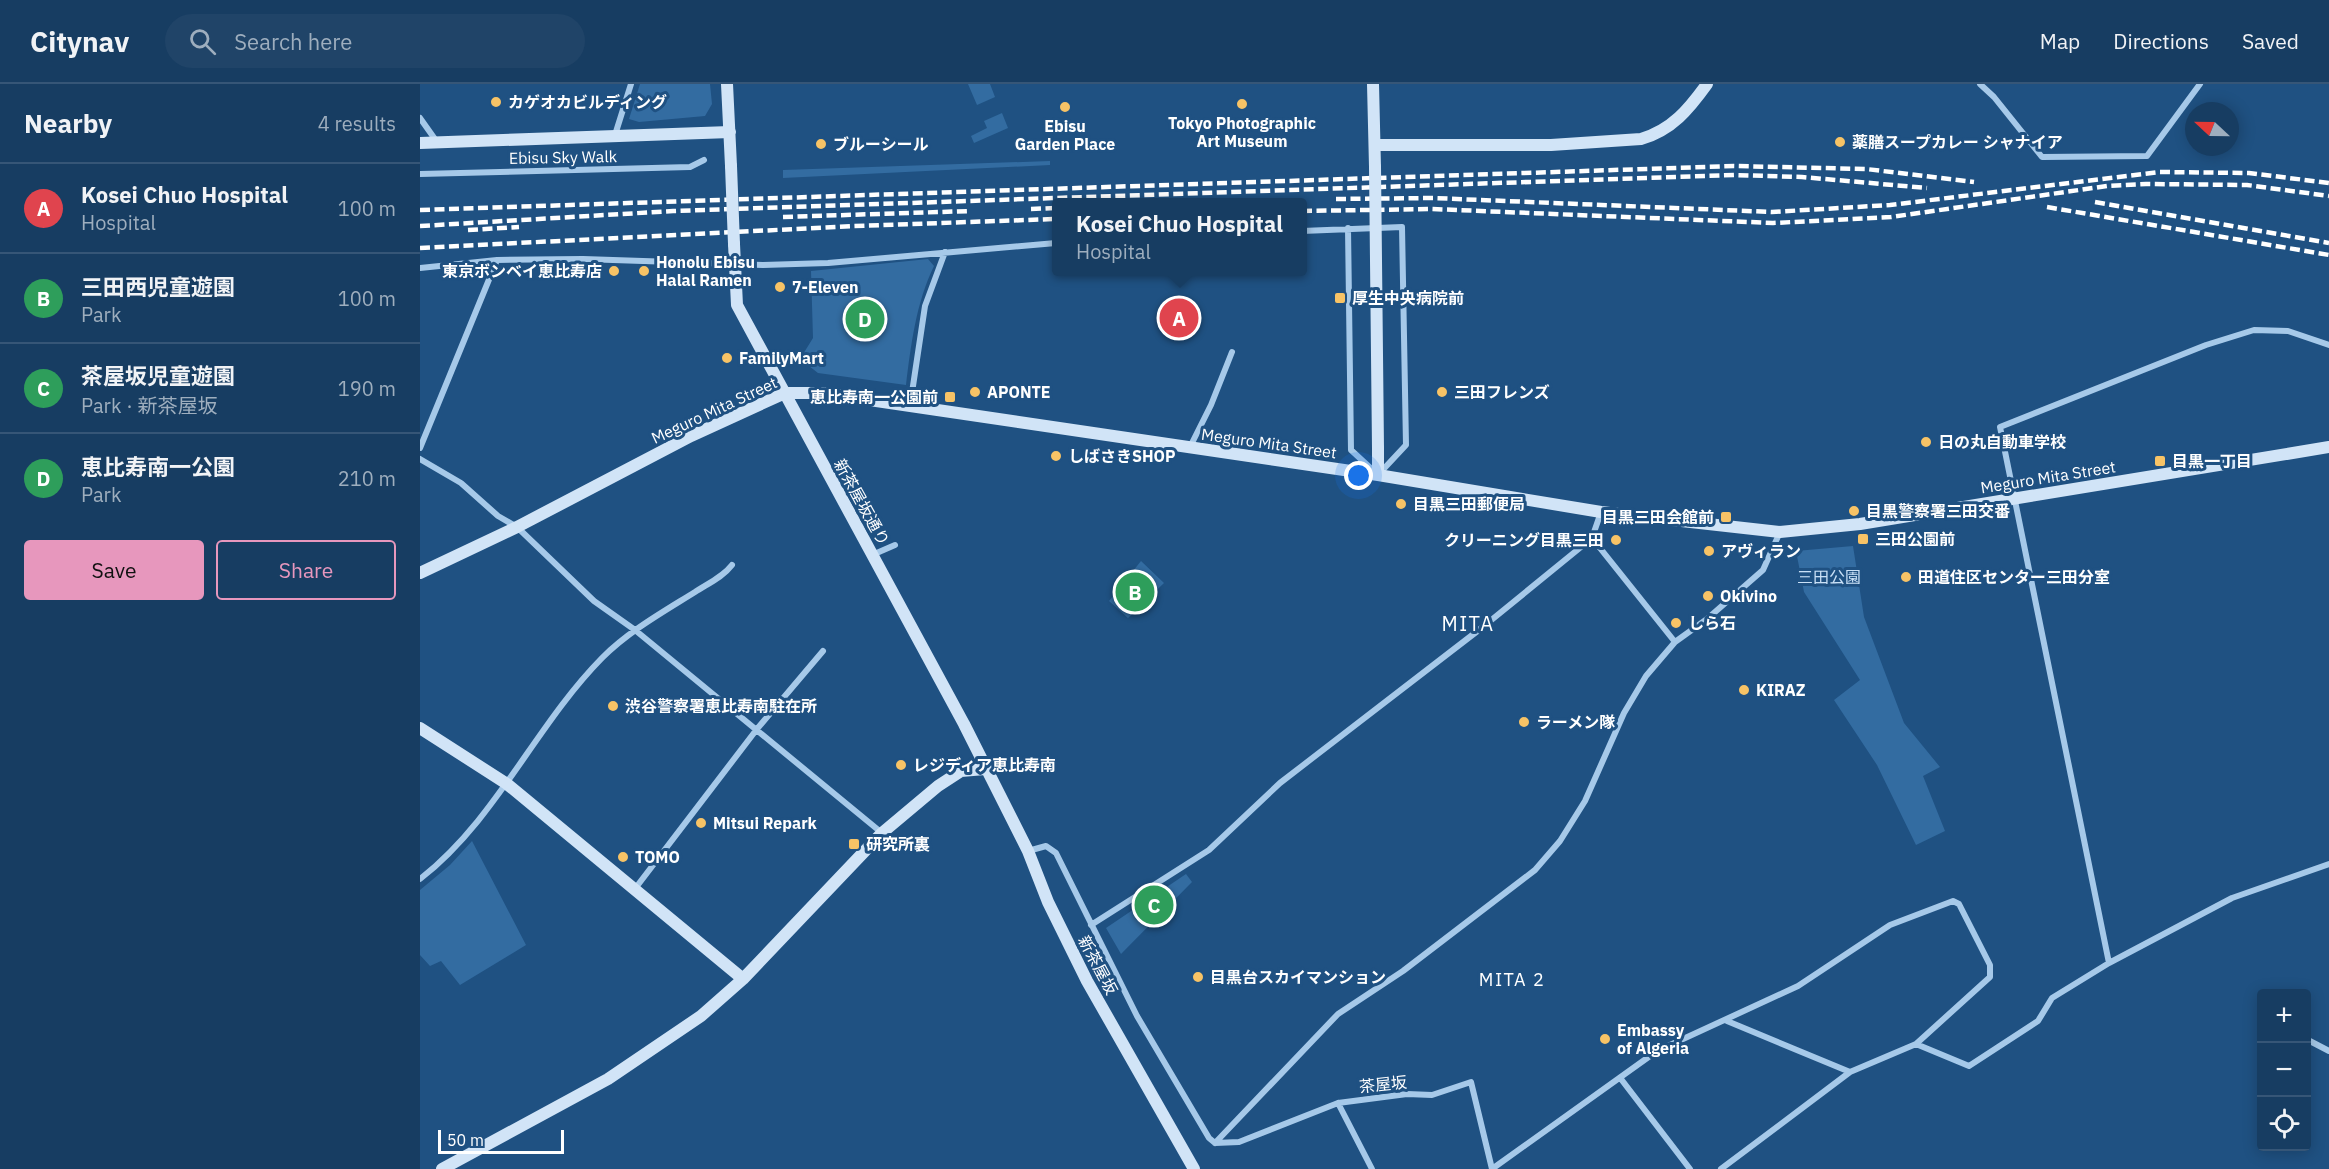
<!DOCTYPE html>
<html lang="en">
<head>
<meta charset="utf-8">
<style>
  :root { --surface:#173d62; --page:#204468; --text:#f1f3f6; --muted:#9eaebe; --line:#365677; --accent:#e797bd }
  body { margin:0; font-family:"IBM Plex Sans","Noto Sans JP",sans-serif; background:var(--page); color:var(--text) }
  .controls { position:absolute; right:18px; bottom:18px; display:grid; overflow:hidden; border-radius:6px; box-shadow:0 3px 15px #0003 }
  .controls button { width:54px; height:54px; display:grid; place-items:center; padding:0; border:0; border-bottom:2px solid var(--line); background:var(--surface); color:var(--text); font:30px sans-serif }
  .compass { position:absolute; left:1765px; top:18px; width:54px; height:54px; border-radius:50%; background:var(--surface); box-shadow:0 3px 15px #0003; rotate:292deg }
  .scale { position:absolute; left:18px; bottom:15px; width:126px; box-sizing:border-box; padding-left:6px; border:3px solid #fff; border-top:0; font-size:16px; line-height:21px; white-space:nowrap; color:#fff; -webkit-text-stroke:4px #1f5182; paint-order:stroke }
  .you { position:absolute; left:939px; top:392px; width:21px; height:21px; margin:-15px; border:4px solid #fff; border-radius:50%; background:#1a73e8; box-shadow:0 0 0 9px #1a73e833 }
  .badge { display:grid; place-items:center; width:39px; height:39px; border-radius:50%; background:var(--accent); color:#fff; font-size:20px; font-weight:700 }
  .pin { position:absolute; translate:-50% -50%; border:3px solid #fff; box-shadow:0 2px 6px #0006 }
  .popup { position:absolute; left:632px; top:114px; width:255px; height:78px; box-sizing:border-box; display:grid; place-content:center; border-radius:6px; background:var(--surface); filter:drop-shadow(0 2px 4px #0005); font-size:20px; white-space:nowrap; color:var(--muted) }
  .popup b { font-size:22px; color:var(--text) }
  .popup::after { content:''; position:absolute; left:50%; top:100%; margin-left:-12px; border:12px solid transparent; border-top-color:var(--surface) }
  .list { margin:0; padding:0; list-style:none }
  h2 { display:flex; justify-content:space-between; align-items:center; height:78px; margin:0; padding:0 24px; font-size:26px }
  h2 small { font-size:20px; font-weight:400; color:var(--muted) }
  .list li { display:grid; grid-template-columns:39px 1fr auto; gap:18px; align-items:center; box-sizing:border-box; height:90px; padding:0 24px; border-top:2px solid var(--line) }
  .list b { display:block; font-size:22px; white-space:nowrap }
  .list p { margin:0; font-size:20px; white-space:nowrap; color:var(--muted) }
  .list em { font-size:20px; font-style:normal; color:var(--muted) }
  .actions { display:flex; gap:12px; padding:18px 24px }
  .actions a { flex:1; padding:14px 0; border:2px solid var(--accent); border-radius:6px; text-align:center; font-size:21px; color:var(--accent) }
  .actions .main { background:var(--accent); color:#111 }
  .icon { flex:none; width:33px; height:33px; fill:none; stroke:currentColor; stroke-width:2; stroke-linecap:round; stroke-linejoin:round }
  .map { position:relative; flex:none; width:1909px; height:1085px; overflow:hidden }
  header { display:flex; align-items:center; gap:36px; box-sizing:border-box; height:84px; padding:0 30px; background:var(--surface); border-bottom:2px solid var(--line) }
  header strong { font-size:28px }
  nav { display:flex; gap:33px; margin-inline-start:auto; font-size:21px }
  .search { width:420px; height:54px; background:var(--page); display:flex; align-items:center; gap:15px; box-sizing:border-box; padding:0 21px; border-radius:33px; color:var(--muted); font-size:22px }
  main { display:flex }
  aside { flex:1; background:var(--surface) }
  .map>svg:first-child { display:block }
</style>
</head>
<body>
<header>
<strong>Citynav</strong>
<div class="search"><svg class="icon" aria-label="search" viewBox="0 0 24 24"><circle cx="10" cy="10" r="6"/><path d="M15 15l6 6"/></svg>Search here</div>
<nav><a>Map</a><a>Directions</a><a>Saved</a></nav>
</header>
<main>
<aside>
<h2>Nearby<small>4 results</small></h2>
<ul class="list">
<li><span class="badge" style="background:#e0444e">A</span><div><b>Kosei Chuo Hospital</b><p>Hospital</p></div><em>100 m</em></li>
<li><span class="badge" style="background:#2e9e5b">B</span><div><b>三田西児童遊園</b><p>Park</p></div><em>100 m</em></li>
<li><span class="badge" style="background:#2e9e5b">C</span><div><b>茶屋坂児童遊園</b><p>Park · 新茶屋坂</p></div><em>190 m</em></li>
<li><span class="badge" style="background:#2e9e5b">D</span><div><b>恵比寿南一公園</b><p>Park</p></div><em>210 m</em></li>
</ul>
<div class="actions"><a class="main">Save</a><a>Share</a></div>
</aside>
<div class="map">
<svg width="1909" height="1085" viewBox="0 0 1909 1085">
  <rect width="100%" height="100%" fill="#1f5182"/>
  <path fill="#336ca1" d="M220 0H290L292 20 285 32 219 38 209 35Z
    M548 0H570L575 13 557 21Z
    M582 29 588 44 554 59 551 52 567 44 564 37Z
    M630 77V81L363 94V86Z
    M508 175 514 182C496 219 491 261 486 301L398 289 380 275 393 254 391 187Z
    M1433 462 1444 533 1484 639 1520 683 1503 692 1525 747 1496 761 1457 681 1414 616 1440 596 1384 508 1376 467Z
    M721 477 744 499 708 534 689 517Z
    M52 757 106 861 40 901 21 877 10 882 0 871V806L30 781Z
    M766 790 772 798 701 870 686 844Z"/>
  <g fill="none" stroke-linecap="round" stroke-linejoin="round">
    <path stroke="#a6c9e9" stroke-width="6" d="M1560 0 1574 13 1622 73 1727 72 1780 0
      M0 34 17 58
      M195 51 211 0
      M0 90 270 83 284 76
      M882 147 982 143 986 361 958 391 931 366 928 144
      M0 184 77 176 163 175 343 181 408 179 636 159
      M490 322 505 222 525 168
      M770 363 791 321 812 268
      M0 364 77 176
      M0 375 41 399 78 432 97 443 174 517 215 546 462 749
      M1172 454 1255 558
      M452 471 475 461
      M608 767 626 762 636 769 717 932 789 1054 795 1059
      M0 795C76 736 115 642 182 574 209 547 243 528 275 508 287 500 303 493 312 481
      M214 806 337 645 403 567
      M671 841 789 766 860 699 1064 542 1172 454 1181 428
      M1689 879 1580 343 1786 261 1834 246 1868 247 1909 261
      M1886 955 1909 967
      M1496 960 1549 982 1618 937 1632 914 1689 879 1812 814 1909 780
      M1201 995 1270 1085
      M918 1019 952 1085
      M795 1059 918 930 983 887 1115 786 1140 757 1165 717 1204 629 1226 592 1255 558 1287 535 1343 486 1360 448
      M795 1059 819 1058 918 1019 987 1010 1012 1011 1051 998 1072 1085
      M1072 1085 1237 967 1378 902 1470 841 1533 817 1539 820 1570 881V893L1496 960 1430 988 1307 937
      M1301 1085 1430 988"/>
    <path stroke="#d1e4f7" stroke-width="12" d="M307 0 311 82
      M953 0 955 83
      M0 59 310 48
      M955 61H1131L1221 55C1252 46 1269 25 1287 0
      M314 160 317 221 544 640 608 767 628 818 667 897 774 1085
      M958 364V391
      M0 489 97 443 271 352 365 309H402L958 391 1181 428 1360 448 1440 440 1909 363
      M0 644 87 700 323 895
      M22 1085 188 995 281 932 323 895 462 749 518 702 541 687 565 685"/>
    <path stroke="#fff" stroke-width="4.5" stroke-dasharray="10 4.5" stroke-linecap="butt" d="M916 115 1013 114 1352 128 1470 121 1739 88 1829 89 1909 99
      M1675 118 1909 159
      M1627 123 1909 171
      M611 125 636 124
      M0 126 1314 82 1446 85 1554 98
      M882 127 1012 125 1353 139 1471 133 1687 102 1726 100 1827 101 1909 112
      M363 133 551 127
      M0 142 253 127 1314 91 1382 93 1507 104
      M48 146 99 143
      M0 164 434 142 636 135"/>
    <path stroke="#d1e4f7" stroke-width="12" d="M311 82 314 160
      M955 83 958 364"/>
  </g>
  <g fill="#f7c366" stroke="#1f5182" stroke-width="2">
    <circle cx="76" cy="18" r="6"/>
    <circle cx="822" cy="20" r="6"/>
    <circle cx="645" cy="23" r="6"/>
    <circle cx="1420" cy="58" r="6"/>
    <circle cx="401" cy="60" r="6"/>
    <circle cx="194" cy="187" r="6"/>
    <circle cx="224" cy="187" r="6"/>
    <circle cx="360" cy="203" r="6"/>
    <rect x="914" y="208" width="12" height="12" rx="3"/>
    <circle cx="307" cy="274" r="6"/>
    <circle cx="555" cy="308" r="6"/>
    <circle cx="1022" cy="308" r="6"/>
    <rect x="524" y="307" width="12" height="12" rx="3"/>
    <circle cx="1506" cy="358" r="6"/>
    <circle cx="636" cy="372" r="6"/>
    <rect x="1734" y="371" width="12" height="12" rx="3"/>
    <circle cx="981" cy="420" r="6"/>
    <circle cx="1434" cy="427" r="6"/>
    <rect x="1300" y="427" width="12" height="12" rx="3"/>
    <rect x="1437" y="449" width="12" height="12" rx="3"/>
    <circle cx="1196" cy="456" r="6"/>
    <circle cx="1289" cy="467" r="6"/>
    <circle cx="1486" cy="493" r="6"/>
    <circle cx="1288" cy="512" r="6"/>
    <circle cx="1256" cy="539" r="6"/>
    <circle cx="1324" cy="606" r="6"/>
    <circle cx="193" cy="622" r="6"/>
    <circle cx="1104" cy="638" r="6"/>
    <circle cx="481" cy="681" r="6"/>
    <circle cx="281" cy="739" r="6"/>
    <rect x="428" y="754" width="12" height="12" rx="3"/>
    <circle cx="203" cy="773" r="6"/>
    <circle cx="778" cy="893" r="6"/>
    <circle cx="1185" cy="955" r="6"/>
  </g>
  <g text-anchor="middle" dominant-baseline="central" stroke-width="6" stroke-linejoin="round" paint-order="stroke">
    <g font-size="16" font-weight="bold" fill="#fff" stroke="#1f5182" text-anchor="start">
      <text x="88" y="18">カゲオカビルディング</text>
      <text x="822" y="39" text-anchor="middle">Tokyo Photographic<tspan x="822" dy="18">Art Museum</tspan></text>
      <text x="645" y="42" text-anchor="middle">Ebisu<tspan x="645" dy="18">Garden Place</tspan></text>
      <text x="1432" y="58">薬膳スープカレー シャナイア</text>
      <text x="413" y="60">ブルーシール</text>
      <text x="236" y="178">Honolu Ebisu<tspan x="236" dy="18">Halal Ramen</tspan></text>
      <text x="182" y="187" text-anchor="end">東京ボンベイ恵比寿店</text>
      <text x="372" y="203">7-Eleven</text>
      <text x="932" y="214">厚生中央病院前</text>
      <text x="319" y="274">FamilyMart</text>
      <text x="567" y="308">APONTE</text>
      <text x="1034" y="308">三田フレンズ</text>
      <text x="518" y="313" text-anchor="end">恵比寿南一公園前</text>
      <text x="1518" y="358">日の丸自動車学校</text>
      <text x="648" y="372">しばさきSHOP</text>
      <text x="1752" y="377">目黒一丁目</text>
      <text x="993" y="420">目黒三田郵便局</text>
      <text x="1446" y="427">目黒警察署三田交番</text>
      <text x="1294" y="433" text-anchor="end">目黒三田会館前</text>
      <text x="1455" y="455">三田公園前</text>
      <text x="1184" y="456" text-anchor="end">クリーニング目黒三田</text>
      <text x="1301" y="467">アヴィラン</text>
      <text x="1498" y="493">田道住区センター三田分室</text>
      <text x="1300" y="512">Okivino</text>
      <text x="1268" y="539">しら石</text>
      <text x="1336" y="606">KIRAZ</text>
      <text x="205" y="622">渋谷警察署恵比寿南駐在所</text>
      <text x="1116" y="638">ラーメン隊</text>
      <text x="493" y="681">レジディア恵比寿南</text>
      <text x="293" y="739">Mitsui Repark</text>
      <text x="446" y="760">研究所裏</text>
      <text x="215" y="773">TOMO</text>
      <text x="790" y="893">目黒台スカイマンション</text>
      <text x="1197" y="946">Embassy<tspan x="1197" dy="18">of Algeria</tspan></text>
    </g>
    <g font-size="16" fill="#fff" stroke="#1f5182">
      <text transform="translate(143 73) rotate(-1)">Ebisu Sky Walk</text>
      <text transform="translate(294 326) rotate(-25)">Meguro Mita Street</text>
      <text transform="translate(849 359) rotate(8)">Meguro Mita Street</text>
      <text transform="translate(1628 393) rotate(-9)">Meguro Mita Street</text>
      <text transform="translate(442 418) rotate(61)">新茶屋坂通り</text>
      <text transform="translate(678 881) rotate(62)">新茶屋坂</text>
      <text transform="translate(963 1000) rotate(-6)">茶屋坂</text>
    </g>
    <g font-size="16" fill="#cae1f7" stroke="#1f5182">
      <text x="1409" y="493">三田公園</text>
    </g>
    <g font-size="18" letter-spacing="1.5" fill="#fff" stroke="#1f5182">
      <text x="1092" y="895">MITA 2</text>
    </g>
    <g font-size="20" letter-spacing="1.5" fill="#fff" stroke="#1f5182">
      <text x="1048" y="539">MITA</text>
    </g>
  </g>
</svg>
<div class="controls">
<button>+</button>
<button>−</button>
<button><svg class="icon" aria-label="locate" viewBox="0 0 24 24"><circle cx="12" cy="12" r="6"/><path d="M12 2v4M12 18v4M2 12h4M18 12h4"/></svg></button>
</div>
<svg class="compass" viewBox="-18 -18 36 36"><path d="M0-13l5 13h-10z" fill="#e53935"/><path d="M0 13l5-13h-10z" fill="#9eaebe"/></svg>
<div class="scale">50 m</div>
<div class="you"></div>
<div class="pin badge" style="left:759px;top:234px;background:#e0444e">A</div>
<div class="popup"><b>Kosei Chuo Hospital</b>Hospital</div>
<div class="pin badge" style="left:715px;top:508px;background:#2e9e5b">B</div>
<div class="pin badge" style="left:734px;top:821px;background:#2e9e5b">C</div>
<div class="pin badge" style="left:445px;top:235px;background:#2e9e5b">D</div>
</div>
</main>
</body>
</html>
